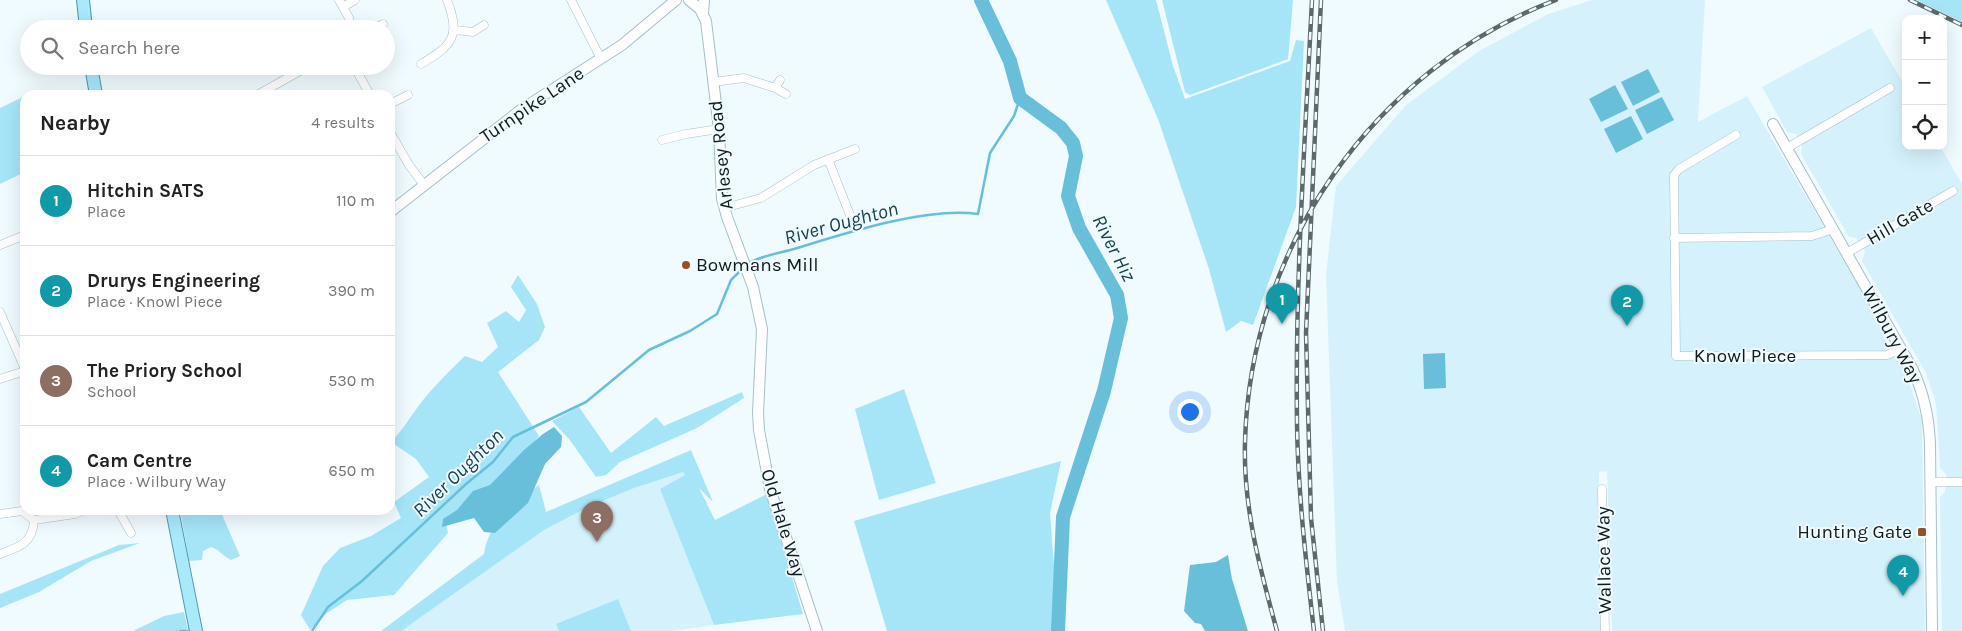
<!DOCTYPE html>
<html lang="en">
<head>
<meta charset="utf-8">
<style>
  :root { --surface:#fff; --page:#f2f2f2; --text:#222; --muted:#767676; --line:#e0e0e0; --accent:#b45309 }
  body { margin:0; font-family:Karla,sans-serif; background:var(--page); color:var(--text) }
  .controls { position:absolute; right:15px; top:15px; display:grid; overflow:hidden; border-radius:10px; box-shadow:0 5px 20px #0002 }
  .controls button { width:45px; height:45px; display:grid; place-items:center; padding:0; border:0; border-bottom:1px solid var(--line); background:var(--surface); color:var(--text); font:25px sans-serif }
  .you { position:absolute; left:1189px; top:411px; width:18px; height:18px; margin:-12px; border:4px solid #fff; border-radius:50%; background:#1a73e8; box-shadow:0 0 0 8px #1a73e833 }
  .badge { display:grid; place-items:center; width:32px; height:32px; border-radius:50%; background:var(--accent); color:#fff; font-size:16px; font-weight:700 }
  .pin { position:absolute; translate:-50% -41px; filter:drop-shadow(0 1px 2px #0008) }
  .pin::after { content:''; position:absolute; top:26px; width:18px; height:15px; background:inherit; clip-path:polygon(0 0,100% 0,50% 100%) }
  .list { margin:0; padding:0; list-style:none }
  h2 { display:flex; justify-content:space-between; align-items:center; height:65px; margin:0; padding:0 20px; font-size:21px }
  h2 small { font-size:16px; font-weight:400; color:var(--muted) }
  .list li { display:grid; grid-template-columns:32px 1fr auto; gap:15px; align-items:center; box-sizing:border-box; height:90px; padding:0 20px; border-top:1px solid var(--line) }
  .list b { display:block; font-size:19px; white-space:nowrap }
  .list p { margin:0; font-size:16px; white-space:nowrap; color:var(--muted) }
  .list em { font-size:16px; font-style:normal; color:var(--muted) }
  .icon { flex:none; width:28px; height:28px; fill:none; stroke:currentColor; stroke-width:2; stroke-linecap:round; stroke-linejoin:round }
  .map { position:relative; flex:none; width:1962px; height:631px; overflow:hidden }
  .search { position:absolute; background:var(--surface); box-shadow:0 5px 20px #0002; left:20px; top:20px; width:375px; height:55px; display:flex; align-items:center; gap:12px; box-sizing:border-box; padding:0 18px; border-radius:28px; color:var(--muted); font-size:19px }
  .panel { position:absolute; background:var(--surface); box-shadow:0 5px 20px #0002; left:20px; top:90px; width:375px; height:425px; border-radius:15px }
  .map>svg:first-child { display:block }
</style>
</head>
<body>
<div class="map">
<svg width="1962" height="631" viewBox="0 0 1962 631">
  <rect width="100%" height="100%" fill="#f0fbff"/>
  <path fill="#d5f2fc" d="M1592 0H1705L1698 122 1747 96 1889 338 1884 347 1903 365 1922 420 1925 631H1612L1607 471 1599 472 1601 631H1345L1337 582 1326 274 1336 186 1406 105 1479 51 1548 14Z
    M1871 28 1906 88V146H1940L1962 184V631H1942L1940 497 1945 492 1946 474 1940 468 1936 403 1926 373 1862 261 1865 252 1856 238 1849 237 1801 154 1802 144 1796 134 1787 132 1762 87Z
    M681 455 691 472 661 489 714 625 672 631H388L461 574Z"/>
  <path fill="#a6e5f8" d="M1106 0H1156L1173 66 1185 99 1290 61 1296 40 1304 41 1296 207 1253 325 1241 321 1226 332 1209 269 1158 119Z
    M1162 0H1293L1288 59 1190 95 1185 92Z
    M1916 0H1962V22Z
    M23 97 25 172 0 184V108Z
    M518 275 537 304 545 327 539 340 498 372 539 436 503 480 446 522 448 533 394 595 347 600 327 613 310 630 301 615 323 566 340 548 371 536 401 518 394 502 429 477 416 459 391 442C402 431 408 420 417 408 431 389 448 372 465 356L482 362 498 347 487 323 506 311 519 322 526 310 511 287Z
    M904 389 936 483 879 500 855 409Z
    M742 392 744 398 697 428 620 462 606 475 596 477 569 439 552 421 579 407 611 453 656 417 664 426Z
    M691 450 713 502 699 488 715 520 767 494 803 614 714 625 660 489 685 475 683 472 634 488 590 506 544 530 401 631H381L484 554C488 522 515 504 539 485L546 512Z
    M1061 461 1050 513 1059 631H887L854 521Z
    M180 510H220L240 556 231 560C223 556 220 550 211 547L203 551 202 560 189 561Z
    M140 543 91 561 39 592 0 608V594L119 545Z
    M618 599 631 631H559L556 624Z
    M184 612 188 631H133L164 616Z"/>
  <path fill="#67bfd9" d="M1648 69 1660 92 1633 106 1621 82Z
    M1615 85 1628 109 1601 122 1589 99Z
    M1662 97 1674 120 1647 134 1635 110Z
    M1631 116 1643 139 1616 153 1604 129Z
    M1445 353 1446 388 1424 389 1423 354Z
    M554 427 562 436 561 447 545 464 528 503 495 533 484 532 474 518 442 527 443 519 457 510 473 491 490 485 524 450 543 434Z
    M1228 555 1232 579 1248 631H1205L1201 624 1195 623 1184 611 1190 565 1216 562Z"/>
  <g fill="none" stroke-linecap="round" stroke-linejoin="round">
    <path stroke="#67bfd9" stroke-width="2.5" d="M747 264C760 256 779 253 794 249 846 233 925 207 978 214L990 153 1014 116 1020 98
      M180 631H188
      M312 631 328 607 362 581 466 484 493 462 513 437 586 402 649 350 690 331 717 314 731 280 743 268"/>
    <path stroke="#67bfd9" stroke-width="14" d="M981 0 1010 61 1020 98 1061 128 1073 143 1076 156 1068 196 1079 228 1117 295 1121 318 1104 391 1063 517 1058 631"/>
    <g stroke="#a5c0c9" stroke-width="9">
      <path id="minor" d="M339 0 349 18 350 29
        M571 0 601 59
        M343 7 355 0
        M373 29 383 24
        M455 30 473 32 484 25
        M421 64C453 45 461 36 447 0
        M354 66 370 95
        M780 80 775 88 786 94
        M713 82 744 78 775 88
        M257 95 309 66
        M390 104 408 95
        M390 132 409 165 424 185
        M1736 135 1679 169 1674 175 1676 356 1887 355 1901 349
        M662 140 686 134 719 129
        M1787 148 1890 88
        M828 159 850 215
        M724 208 761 198 814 165 855 149
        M1674 238 1812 236 1833 229
        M0 245 25 235
        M1847 253 1953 191
        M0 312 25 369
        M0 379 25 371
        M1931 482H1962
        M1602 489 1605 631
        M118 510 131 533
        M0 514 22 511 34 520C33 543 20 547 0 554
        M34 520 75 514 84 510"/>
    </g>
    <g stroke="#a5c0c9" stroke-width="12">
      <path id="tertiary" d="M689 0 700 9 706 21 719 129 722 199 727 217 753 287 762 329 758 413 759 430 770 489 817 631
        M703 13 704 0
        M1773 124 1913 370C1924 394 1929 418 1930 444L1932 631
        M390 212 522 109 622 45 676 0"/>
    </g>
    <g stroke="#4e98ad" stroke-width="14">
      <path id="primary" d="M83 0 86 29
        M91 66 96 95
        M172 510 196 631"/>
    </g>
    <use href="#minor" stroke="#fff" stroke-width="8"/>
    <use href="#tertiary" stroke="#fff" stroke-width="10"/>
    <use href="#primary" stroke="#a9e9fc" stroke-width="12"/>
    <g stroke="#5d686b" stroke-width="4.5">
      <path id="rail" d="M1312 0C1305 141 1295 282 1297 424 1298 493 1306 562 1314 631
        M1321 0 1306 333 1311 518 1323 631
        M1910 0 1962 25
        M1277 631C1260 569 1243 507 1245 442 1250 248 1373 69 1556 0"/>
    </g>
    <use href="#rail" stroke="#f0fbff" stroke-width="2.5" stroke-dasharray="8" stroke-linecap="butt"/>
  </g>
  <g fill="#975128" stroke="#f0fbff" stroke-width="2">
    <circle cx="686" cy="265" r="5"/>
    <rect x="1917" y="527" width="10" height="10" rx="2.5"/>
  </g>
  <g text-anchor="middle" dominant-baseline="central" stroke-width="4" stroke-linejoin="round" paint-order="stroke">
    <g font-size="19" fill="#101b1e" stroke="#f0fbff">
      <text transform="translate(532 105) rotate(-34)">Turnpike Lane</text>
      <text transform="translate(721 155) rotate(-96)">Arlesey Road</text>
      <text transform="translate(1900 222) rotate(-30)">Hill Gate</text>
      <text transform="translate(1892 335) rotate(62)">Wilbury Way</text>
      <text x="1745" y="356">Knowl Piece</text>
      <text transform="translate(783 523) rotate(73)">Old Hale Way</text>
      <text transform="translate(1604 560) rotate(-91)">Wallace Way</text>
    </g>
    <g font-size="19" fill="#101b1e" stroke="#f0fbff" text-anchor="start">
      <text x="696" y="265">Bowmans Mill</text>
      <text x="1912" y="532" text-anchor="end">Hunting Gate</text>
    </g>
    <g font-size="20" font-style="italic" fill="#18414c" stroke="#f0fbff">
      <text transform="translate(841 223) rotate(-15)">River Oughton</text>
      <text transform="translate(1114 248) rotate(63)">River Hiz</text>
      <text transform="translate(458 473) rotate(-44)">River Oughton</text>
    </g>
  </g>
</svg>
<div class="controls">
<button>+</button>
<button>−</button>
<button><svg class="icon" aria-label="locate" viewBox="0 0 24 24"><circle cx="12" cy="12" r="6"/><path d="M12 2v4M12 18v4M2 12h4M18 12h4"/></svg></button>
</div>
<div class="you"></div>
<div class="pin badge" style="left:1282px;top:324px;background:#0f9aa8">1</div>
<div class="pin badge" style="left:1627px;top:326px;background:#0f9aa8">2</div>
<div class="pin badge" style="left:597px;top:542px;background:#8d6e63">3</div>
<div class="pin badge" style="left:1903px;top:596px;background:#0f9aa8">4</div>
<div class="search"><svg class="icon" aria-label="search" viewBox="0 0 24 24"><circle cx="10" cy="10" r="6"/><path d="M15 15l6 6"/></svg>Search here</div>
<section class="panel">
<h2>Nearby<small>4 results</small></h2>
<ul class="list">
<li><span class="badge" style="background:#0f9aa8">1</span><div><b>Hitchin SATS</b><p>Place</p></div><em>110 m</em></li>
<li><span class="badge" style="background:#0f9aa8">2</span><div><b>Drurys Engineering</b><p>Place · Knowl Piece</p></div><em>390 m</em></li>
<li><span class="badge" style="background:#8d6e63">3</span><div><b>The Priory School</b><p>School</p></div><em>530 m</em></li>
<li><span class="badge" style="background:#0f9aa8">4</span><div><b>Cam Centre</b><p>Place · Wilbury Way</p></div><em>650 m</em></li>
</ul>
</section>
</div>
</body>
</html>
